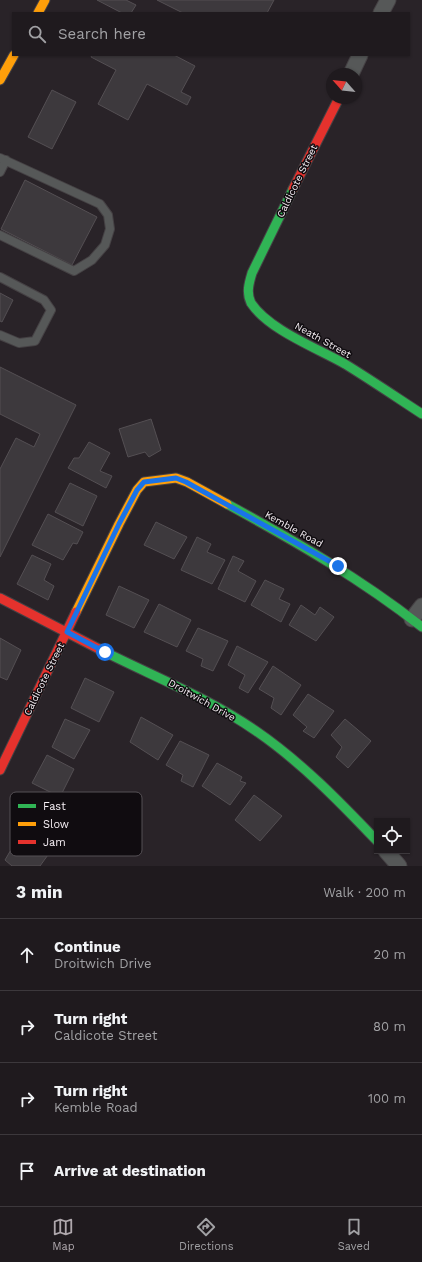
<!DOCTYPE html>
<html lang="en">
<head>
<meta charset="utf-8">
<style>
  :root { --surface:#1f1a1e; --page:#272327; --text:#f1f3f6; --muted:#a1a1a4; --line:#3c383c; --accent:#afa8ad }
  body { margin:0; font-family:"Work Sans",sans-serif; background:var(--page); color:var(--text) }
  .controls { position:absolute; right:12px; bottom:12px; display:grid; overflow:hidden; border-radius:0px; box-shadow:0 1px 3px #0004 }
  .controls button { width:36px; height:36px; display:grid; place-items:center; padding:0; border:0; border-bottom:1px solid var(--line); background:var(--surface); color:var(--text); font:20px sans-serif }
  .compass { position:absolute; left:326px; top:68px; width:36px; height:36px; border-radius:50%; background:var(--surface); box-shadow:0 1px 3px #0004; rotate:297deg }
  .stop { position:absolute; width:12px; height:12px; margin:-9px; border:3px solid #1a73e8; border-radius:50%; background:#fff }
  .stop.end { background:#1a73e8; border-color:#fff; box-shadow:0 1px 4px #0008 }
  .list { margin:0; padding:0; list-style:none }
  h2 { display:flex; justify-content:space-between; align-items:center; height:52px; margin:0; padding:0 16px; font-size:17px }
  h2 small { font-size:13px; font-weight:400; color:var(--muted) }
  .list li { display:grid; grid-template-columns:26px 1fr auto; gap:12px; align-items:center; box-sizing:border-box; height:72px; padding:0 16px; border-top:1px solid var(--line) }
  .list b { display:block; font-size:15px; white-space:nowrap }
  .list p { margin:0; font-size:13px; white-space:nowrap; color:var(--muted) }
  .list em { font-size:13px; font-style:normal; color:var(--muted) }
  .icon { flex:none; width:22px; height:22px; fill:none; stroke:currentColor; stroke-width:2; stroke-linecap:round; stroke-linejoin:round }
  .map { position:relative; flex:none; width:422px; height:866px; overflow:hidden }
  .search { position:absolute; background:var(--surface); box-shadow:0 1px 3px #0004; left:12px; right:12px; top:12px; height:44px; display:flex; align-items:center; gap:10px; box-sizing:border-box; padding:0 14px; border-radius:0px; color:var(--muted); font-size:15px }
  .sheet { height:340px; background:var(--surface) }
  nav { display:flex; justify-content:space-around; align-items:center; box-sizing:border-box; height:56px; border-top:1px solid var(--line); background:var(--surface); font-size:11px; color:var(--muted) }
  nav a { display:grid; justify-items:center; gap:2px }
  nav .on { color:var(--accent) }
  .map>svg:first-child { display:block }
</style>
</head>
<body>
<div class="map">
<svg width="422" height="866" viewBox="0 0 422 866">
  <rect width="100%" height="100%" fill="#292328"/>
  <path fill="#3d393d" stroke="#544f53" d="M97 0H126L136 5 131 13H122Z
    M157 0H274L267 13H183Z
    M92 55H174L195 66 181 92 191 97 187 105 147 84 128 120 98 104 116 70 91 57Z
    M52 90 76 102 52 149 28 137Z
    M25 180 97 217 72 265 1 229Z
    M0 293 13 300 2 322 0 321Z
    M0 367 76 405 0 557V469L16 438 34 447 40 434 0 414Z
    M151 419 161 450 149 457 145 452 128 457 119 429Z
    M89 442 110 453 100 471 112 476 106 488 68 468 74 458H79Z
    M70 483 97 496 83 526 55 512Z
    M48 514 83 532 77 544 73 543 63 560 32 545Z
    M156 522 187 537 174 559 144 545Z
    M197 537 211 544 207 552 225 560 212 584 181 570Z
    M32 555 51 564 44 580 54 586 48 600 17 584Z
    M233 556 244 561 238 571 256 581 245 602 218 589Z
    M265 580 284 589 279 599 290 604 281 622 251 605Z
    M119 586 149 600 134 628 106 615Z
    M159 604 191 620 177 647 144 632Z
    M301 605 315 615 320 607 334 617 316 641 289 625Z
    M198 628 228 641 213 671 201 666 203 659 186 651Z
    M0 638 21 650 7 680 0 677Z
    M237 646 268 662 248 693 239 688 245 675 228 665Z
    M273 666 301 685 281 715 271 708 274 698 259 689Z
    M85 678 114 692 99 722 71 708Z
    M308 694 334 711 314 738 303 731 307 727 293 715Z
    M141 717 173 735 158 760 130 742Z
    M65 719 90 730 74 759 52 747Z
    M345 719 371 741 348 768 336 757 342 747 331 735Z
    M180 741 209 755 193 787 181 781 183 775 166 765Z
    M47 755 74 769 60 797 32 783Z
    M217 763 242 777 240 781 246 783 230 805 202 786Z
    M254 795 282 816 260 841 235 820Z
    M32 839 50 852 40 866H12L5 860 12 848 22 853Z"/>
  <g fill="none" stroke-linecap="round" stroke-linejoin="round">
    <g stroke="#454144" stroke-width="10">
      <path id="lane" d="M0 158 100 204 108 215 110 229 105 245 92 260 74 271 0 235
        M0 172 6 160
        M0 277 44 300 51 310 35 341 19 343 0 335"/>
    </g>
    <g stroke="#454144" stroke-width="17">
      <path id="street" d="M381 13 388 0
        M351 74 360 55
        M412 619 422 606
        M386 851 399 866"/>
    </g>
    <g stroke="#454144" stroke-width="11">
      <path id="fast" d="M293 189 252 273C249 283 246 293 251 303 269 330 317 348 345 364 371 380 396 397 422 414
        M227 504C295 541 361 579 422 627
        M99 649C152 676 207 697 256 731 301 762 339 801 377 841"/>
    </g>
    <g stroke="#454144" stroke-width="11">
      <path id="slow" d="M38 13 45 0
        M0 80 14 55
        M76 612 119 524 137 490 144 482 176 478 187 482 227 504"/>
    </g>
    <g stroke="#454144" stroke-width="11">
      <path id="jam" d="M293 189 339 98
        M0 598 99 649
        M0 770 76 612"/>
    </g>
    <use href="#lane" stroke="#565858" stroke-width="8"/>
    <use href="#street" stroke="#565858" stroke-width="15"/>
    <use href="#fast" stroke="#30b455" stroke-width="9"/>
    <use href="#slow" stroke="#ff9f0a" stroke-width="9"/>
    <use href="#jam" stroke="#e5322d" stroke-width="9"/>
  </g>
  <g fill="none" stroke-linecap="round" stroke-linejoin="round">
    <path stroke="#1a73e8" stroke-width="5" d="M105 652 67 632 119 524 137 490 144 482 176 478 186 482 338 566"/>
  </g>
  <g text-anchor="middle" dominant-baseline="central" stroke-width="3" stroke-linejoin="round" paint-order="stroke">
    <g font-size="10" fill="#f7f0f5" stroke="#100c10">
      <text transform="translate(297 181) rotate(-64)">Caldicote Street</text>
      <text transform="translate(323 340) rotate(29)">Neath Street</text>
      <text transform="translate(294 529) rotate(29)">Kemble Road</text>
      <text transform="translate(44 679) rotate(-64)">Caldicote Street</text>
      <text transform="translate(202 700) rotate(29)">Droitwich Drive</text>
    </g>
  </g>
  <rect x="10" y="792" width="132" height="64" rx="6" fill="#100c10" stroke="#555055" stroke-width="1"/>
  <rect x="18" y="804" width="18" height="4" fill="#30b455"/>
  <rect x="18" y="822" width="18" height="4" fill="#ff9f0a"/>
  <rect x="18" y="840" width="18" height="4" fill="#e5322d"/>
  <g font-size="11" fill="#f7f0f5">
    <text x="43" y="810">Fast</text>
    <text x="43" y="828">Slow</text>
    <text x="43" y="846">Jam</text>
  </g>
</svg>
<div class="controls">
<button><svg class="icon" aria-label="locate" viewBox="0 0 24 24"><circle cx="12" cy="12" r="6"/><path d="M12 2v4M12 18v4M2 12h4M18 12h4"/></svg></button>
</div>
<svg class="compass" viewBox="-18 -18 36 36"><path d="M0-13l5 13h-10z" fill="#e53935"/><path d="M0 13l5-13h-10z" fill="#a1a1a4"/></svg>
<div class="stop" style="left:105px;top:652px"></div>
<div class="stop end" style="left:338px;top:566px"></div>
<div class="search"><svg class="icon" aria-label="search" viewBox="0 0 24 24"><circle cx="10" cy="10" r="6"/><path d="M15 15l6 6"/></svg>Search here</div>
</div>
<section class="sheet">
<h2>3 min<small>Walk · 200 m</small></h2>
<ul class="list">
<li><svg class="icon" aria-label="ahead" viewBox="0 0 24 24"><path d="M12 20V5M6 11l6-6 6 6"/></svg><div><b>Continue</b><p>Droitwich Drive</p></div><em>20 m</em></li>
<li><svg class="icon" aria-label="right" viewBox="0 0 24 24"><path d="M7 20v-9h11M14 6l5 5-5 5"/></svg><div><b>Turn right</b><p>Caldicote Street</p></div><em>80 m</em></li>
<li><svg class="icon" aria-label="right" viewBox="0 0 24 24"><path d="M7 20v-9h11M14 6l5 5-5 5"/></svg><div><b>Turn right</b><p>Kemble Road</p></div><em>100 m</em></li>
<li><svg class="icon" aria-label="arrive" viewBox="0 0 24 24"><path d="M6 21V4h12l-3 4 3 4H6"/></svg><div><b>Arrive at destination</b></div></li>
</ul>
</section>
<nav>
<a class="on"><svg class="icon" aria-label="map" viewBox="0 0 24 24"><path d="M3 6l6-2 6 2 6-2v14l-6 2-6-2-6 2zM9 4v14M15 6v14"/></svg>Map</a>
<a><svg class="icon" aria-label="directions" viewBox="0 0 24 24"><path d="M12 3l9 9-9 9-9-9zM9 14v-3h6M13 9l2 2-2 2"/></svg>Directions</a>
<a><svg class="icon" aria-label="saved" viewBox="0 0 24 24"><path d="M7 4h10v16l-5-4-5 4z"/></svg>Saved</a>
</nav>
</body>
</html>
